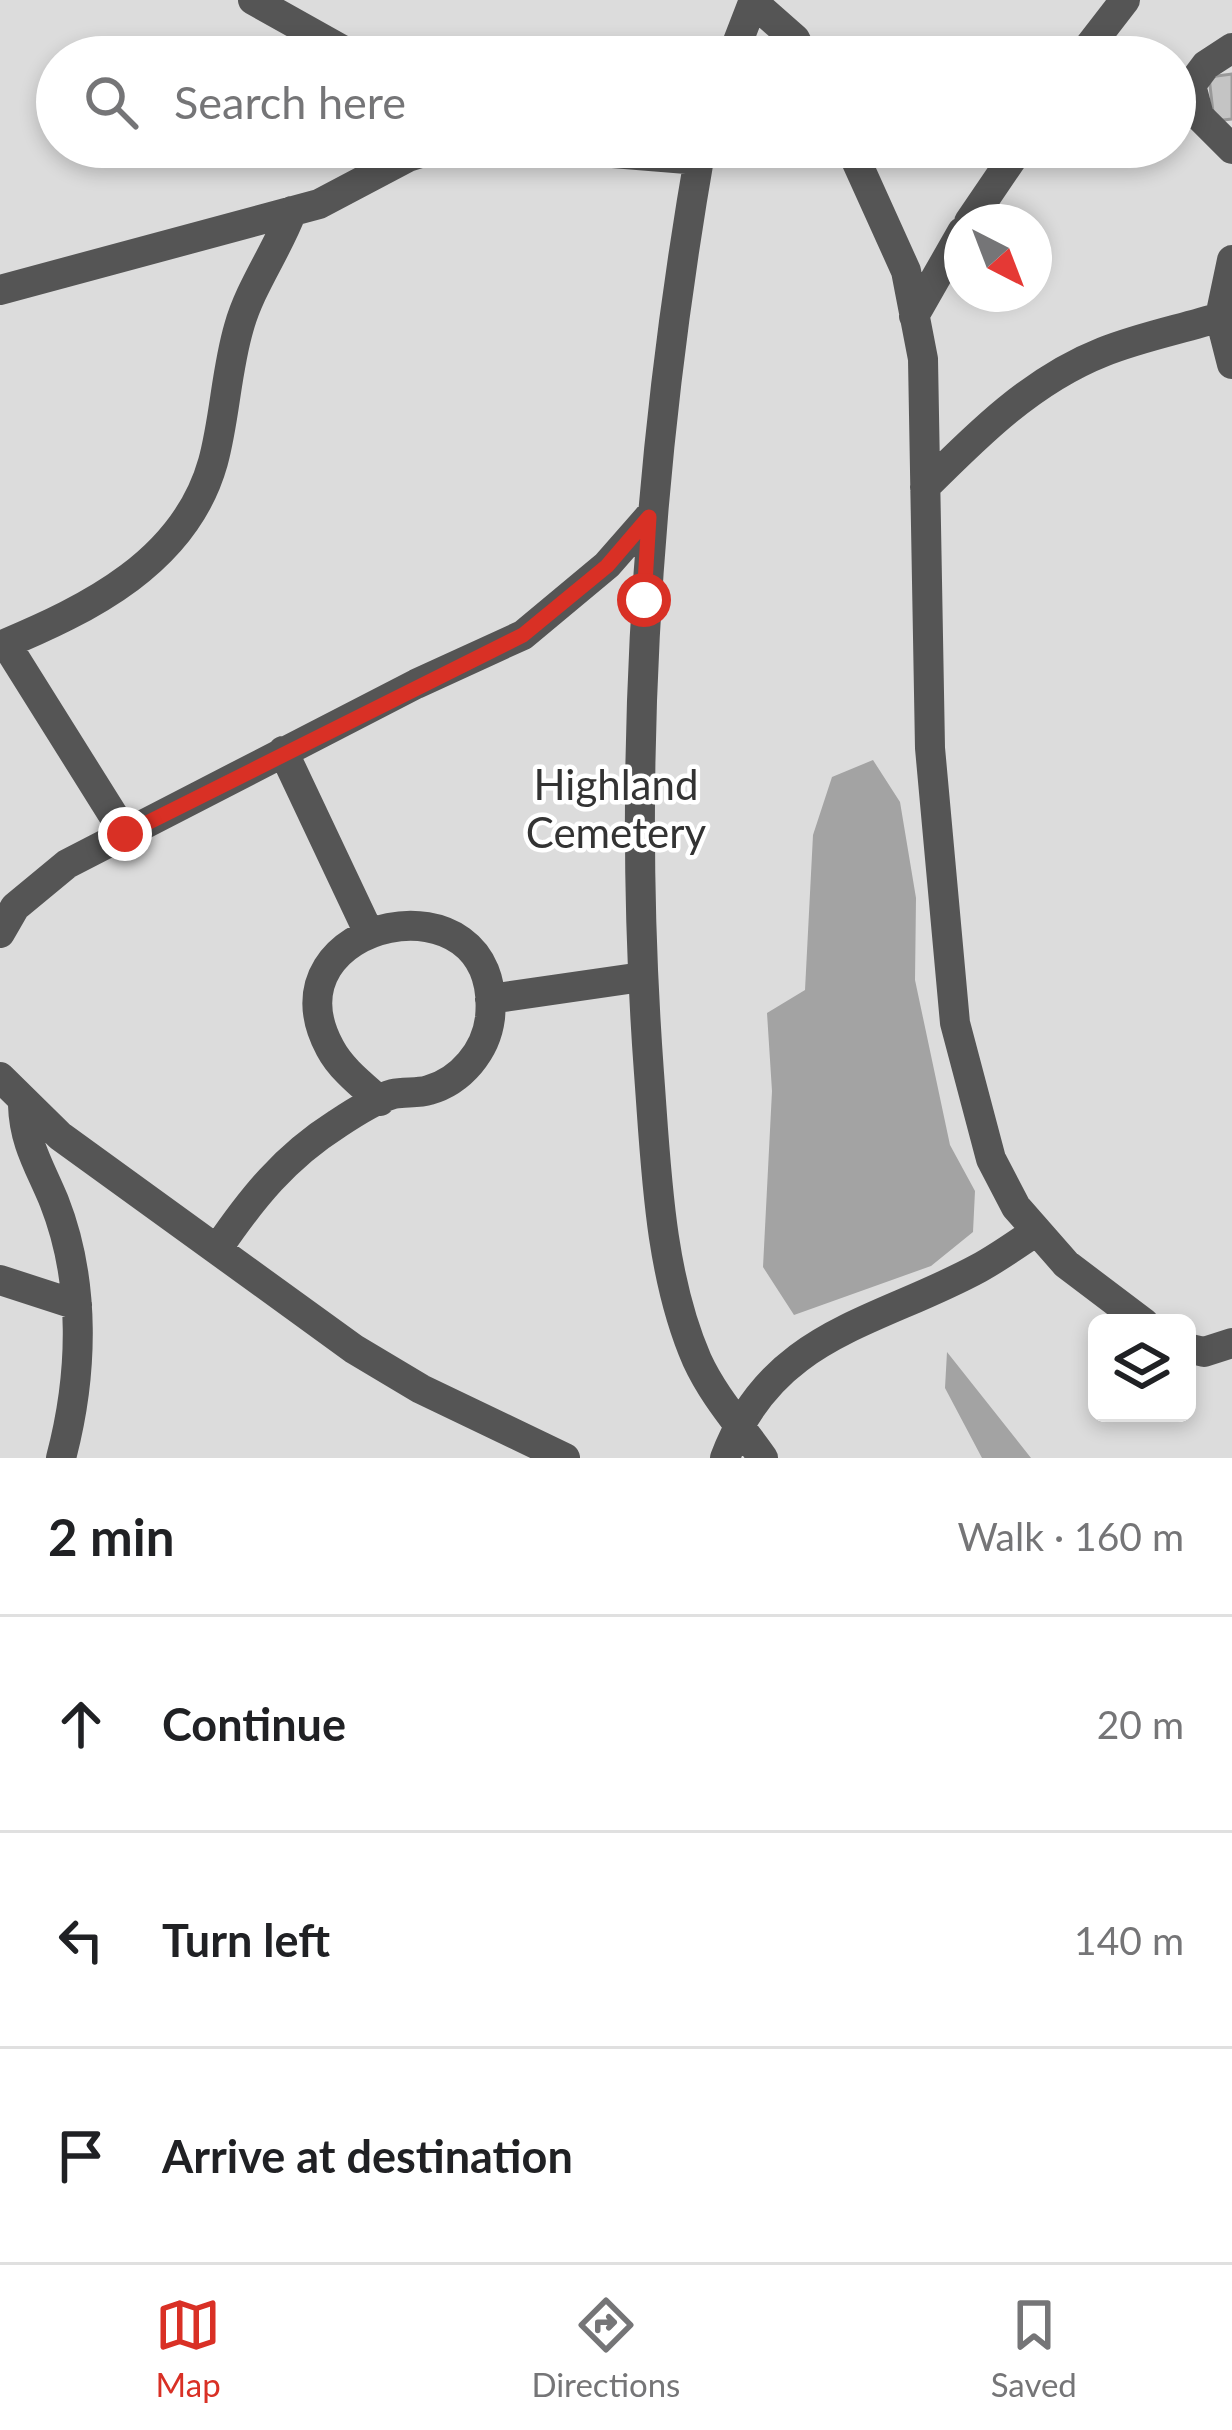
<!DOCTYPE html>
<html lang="en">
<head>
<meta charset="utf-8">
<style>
  :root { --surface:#fff; --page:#f6f6f6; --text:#202124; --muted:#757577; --line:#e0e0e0; --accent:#d93025 }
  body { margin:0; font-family:Lato,sans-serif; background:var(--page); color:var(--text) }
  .controls { position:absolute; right:36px; bottom:36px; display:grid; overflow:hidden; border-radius:18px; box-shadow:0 6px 18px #0003 }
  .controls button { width:108px; height:108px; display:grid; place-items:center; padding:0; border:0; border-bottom:3px solid var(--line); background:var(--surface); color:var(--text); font:60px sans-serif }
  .compass { position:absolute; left:944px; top:204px; width:108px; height:108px; border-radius:50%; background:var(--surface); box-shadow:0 6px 18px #0003; rotate:138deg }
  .stop { position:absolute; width:36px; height:36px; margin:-27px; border:9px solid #d93025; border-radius:50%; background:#fff }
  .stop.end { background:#d93025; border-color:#fff; box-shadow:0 3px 12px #0008 }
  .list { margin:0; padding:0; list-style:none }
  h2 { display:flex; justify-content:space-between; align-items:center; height:156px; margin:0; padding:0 48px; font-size:51px }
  h2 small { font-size:39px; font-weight:400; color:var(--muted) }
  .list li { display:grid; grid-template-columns:78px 1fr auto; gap:36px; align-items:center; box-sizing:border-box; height:216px; padding:0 48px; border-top:3px solid var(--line) }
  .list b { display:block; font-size:45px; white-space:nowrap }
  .list em { font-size:39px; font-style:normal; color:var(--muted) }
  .icon { flex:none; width:66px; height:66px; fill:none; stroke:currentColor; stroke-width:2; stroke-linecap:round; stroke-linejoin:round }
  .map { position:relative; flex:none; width:1232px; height:1458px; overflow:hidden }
  .search { position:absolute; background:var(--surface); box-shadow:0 6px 18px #0003; left:36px; right:36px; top:36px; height:132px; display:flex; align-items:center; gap:30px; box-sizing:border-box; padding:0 42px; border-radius:66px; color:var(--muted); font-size:45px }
  .sheet { height:804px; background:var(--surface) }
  nav { display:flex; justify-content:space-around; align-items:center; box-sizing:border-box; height:168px; border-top:3px solid var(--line); background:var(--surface); font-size:33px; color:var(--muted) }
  nav a { display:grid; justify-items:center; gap:6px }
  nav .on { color:var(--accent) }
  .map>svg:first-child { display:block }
</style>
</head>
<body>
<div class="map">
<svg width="1232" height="1458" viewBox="0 0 1232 1458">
  <rect width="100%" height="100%" fill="#fff"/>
  <path fill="#dcdcdc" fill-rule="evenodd" d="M0 0H1232V1458H0ZM57 57H1175V147H57ZM962 222H1034V294H962ZM1097 1323H1187V1413H1097Z"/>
  <path fill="#a3a3a3" d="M873 760 900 802 916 898 915 980 950 1145 975 1191 973 1232 931 1266 794 1315 763 1267 772 1091 767 1013 805 990 813 835 832 777Z
    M947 1352 1031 1458H982L945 1388Z"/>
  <path fill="#c4c4c4" stroke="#999" stroke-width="3" d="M1232 74V119L1214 121 1209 77Z"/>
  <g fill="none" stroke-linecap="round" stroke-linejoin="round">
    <path stroke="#555" stroke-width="30" d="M253 0 355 57
      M753 2 795 39 804 57
      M1232 48 1206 65 1191 85 1199 116 1232 149
      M732 57 754 0
      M1081 57 1125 0
      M539 147 699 160
      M701 147C647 455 626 761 649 1073 656 1166 659 1273 697 1360 714 1397 740 1425 763 1458
      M850 147 906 271 923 359 930 748 955 1023 991 1159 1016 1207 1066 1264 1144 1323
      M969 222 1020 147
      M1232 260 1220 317 1232 364
      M0 290 319 204 408 157 440 147
      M914 316 962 232
      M925 487C978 434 1032 380 1103 352 1140 337 1182 329 1220 317
      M6 644 125 834
      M0 646C89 609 185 562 213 462 225 418 226 371 239 327 250 287 277 251 292 211
      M283 751 368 931
      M0 933 15 907 67 864 416 684 523 635 607 565 649 517
      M490 999 642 977
      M0 1077 60 1136 354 1349 421 1389 565 1458
      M23 1105C24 1143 40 1167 54 1201 86 1282 83 1375 61 1458
      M218 1248C252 1198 285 1157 337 1124 352 1114 375 1099 393 1094 404 1091 417 1094 429 1090 461 1081 486 1051 490 1018 504 867 260 919 330 1048 341 1069 362 1085 380 1101
      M0 1280 77 1305
      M1187 1348 1204 1352 1232 1343
      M725 1458C772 1333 876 1324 979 1268 999 1257 1017 1244 1035 1232"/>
  </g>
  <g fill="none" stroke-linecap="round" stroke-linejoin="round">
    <path stroke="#d93025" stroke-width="15" d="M125 834 523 635 607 566 649 517 644 600"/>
  </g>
  <g text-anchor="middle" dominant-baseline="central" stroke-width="9" stroke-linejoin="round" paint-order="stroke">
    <g font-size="42" fill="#333" stroke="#fff">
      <text x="616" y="784">Highland<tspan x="616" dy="48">Cemetery</tspan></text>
    </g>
  </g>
</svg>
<div class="controls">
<button><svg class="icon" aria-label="layers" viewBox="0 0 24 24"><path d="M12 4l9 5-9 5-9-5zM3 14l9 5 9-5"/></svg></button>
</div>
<svg class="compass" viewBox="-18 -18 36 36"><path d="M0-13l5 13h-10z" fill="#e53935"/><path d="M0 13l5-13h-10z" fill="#757577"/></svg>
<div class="stop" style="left:644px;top:600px"></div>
<div class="stop end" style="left:125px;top:834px"></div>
<div class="search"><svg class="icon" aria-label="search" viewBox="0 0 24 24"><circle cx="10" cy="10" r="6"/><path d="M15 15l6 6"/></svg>Search here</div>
</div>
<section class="sheet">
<h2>2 min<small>Walk · 160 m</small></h2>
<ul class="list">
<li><svg class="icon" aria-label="ahead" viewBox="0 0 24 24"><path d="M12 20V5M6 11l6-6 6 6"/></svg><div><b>Continue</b></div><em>20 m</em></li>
<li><svg class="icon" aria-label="left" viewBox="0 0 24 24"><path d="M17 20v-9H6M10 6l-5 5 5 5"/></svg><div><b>Turn left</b></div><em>140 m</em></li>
<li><svg class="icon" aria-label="arrive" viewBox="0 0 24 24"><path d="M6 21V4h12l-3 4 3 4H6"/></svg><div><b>Arrive at destination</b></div></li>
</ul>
</section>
<nav>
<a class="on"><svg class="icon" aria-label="map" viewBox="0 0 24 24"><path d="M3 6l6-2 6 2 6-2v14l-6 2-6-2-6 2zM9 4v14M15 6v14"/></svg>Map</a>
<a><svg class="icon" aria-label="directions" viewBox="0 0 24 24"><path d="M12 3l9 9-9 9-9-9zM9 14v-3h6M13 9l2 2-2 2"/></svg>Directions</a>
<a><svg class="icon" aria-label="saved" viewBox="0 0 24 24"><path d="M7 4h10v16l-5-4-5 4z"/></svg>Saved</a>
</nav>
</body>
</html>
